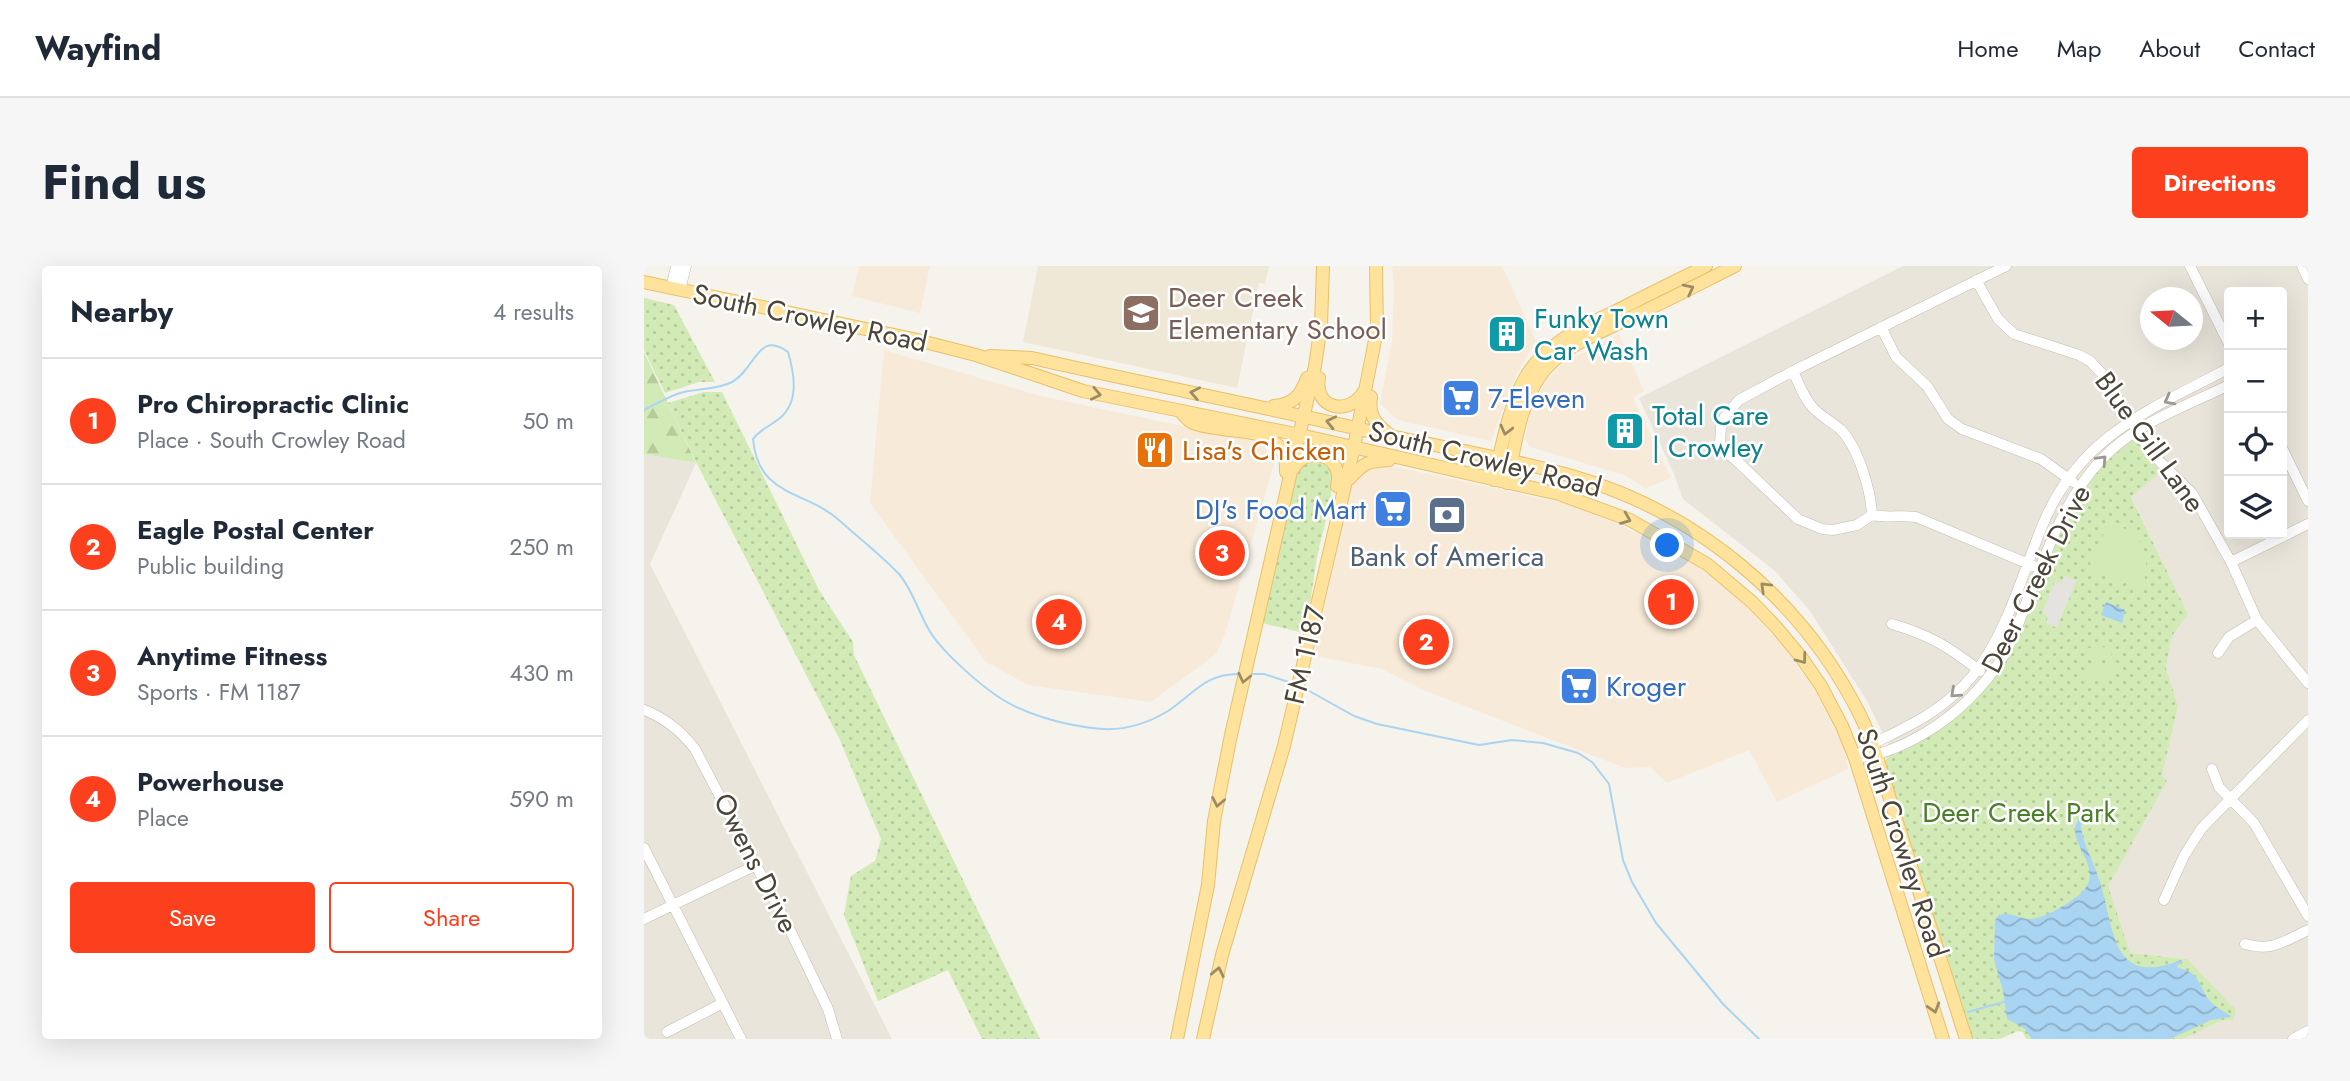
<!DOCTYPE html>
<html lang="en">
<head>
<meta charset="utf-8">
<style>
  :root { --surface:#fff; --page:#f6f6f7; --text:#1f2937; --muted:#747a83; --line:#e0e1e3; --accent:#fc3f1d }
  body { margin:0; font-family:Jost,sans-serif; background:var(--page); color:var(--text) }
  .controls { position:absolute; right:21px; top:21px; display:grid; overflow:hidden; border-radius:7px; box-shadow:0 7px 28px #0002 }
  .controls button { width:63px; height:63px; display:grid; place-items:center; padding:0; border:0; border-bottom:2px solid var(--line); background:var(--surface); color:var(--text); font:35px sans-serif }
  .compass { position:absolute; left:1496px; top:21px; width:63px; height:63px; border-radius:50%; background:var(--surface); box-shadow:0 7px 28px #0002; rotate:288deg }
  .you { position:absolute; left:1024px; top:280px; width:24px; height:24px; margin:-18px; border:5px solid #fff; border-radius:50%; background:#1a73e8; box-shadow:0 0 0 10px #1a73e833 }
  .badge { display:grid; place-items:center; width:46px; height:46px; border-radius:50%; background:var(--accent); color:#fff; font-size:23px; font-weight:700 }
  .pin { position:absolute; translate:-50% -50%; border:4px solid #fff; box-shadow:0 2px 7px #0006 }
  .list { margin:0; padding:0; list-style:none }
  h2 { display:flex; justify-content:space-between; align-items:center; height:91px; margin:0; padding:0 28px; font-size:30px }
  h2 small { font-size:23px; font-weight:400; color:var(--muted) }
  .list li { display:grid; grid-template-columns:46px 1fr auto; gap:21px; align-items:center; box-sizing:border-box; height:126px; padding:0 28px; border-top:2px solid var(--line) }
  .list b { display:block; font-size:26px; white-space:nowrap }
  .list p { margin:0; font-size:23px; white-space:nowrap; color:var(--muted) }
  .list em { font-size:23px; font-style:normal; color:var(--muted) }
  .actions { display:flex; gap:14px; padding:21px 28px }
  .actions a { flex:1; padding:16px 0; border:2px solid var(--accent); border-radius:7px; text-align:center; font-size:24px; color:var(--accent) }
  .actions .main { background:var(--accent); color:#fff }
  .icon { flex:none; width:38px; height:38px; fill:none; stroke:currentColor; stroke-width:2; stroke-linecap:round; stroke-linejoin:round }
  .map { position:relative; flex:none; width:1664px; height:773px; overflow:hidden; border-radius:7px }
  header { display:flex; align-items:center; gap:42px; box-sizing:border-box; height:98px; padding:0 35px; background:var(--surface); border-bottom:2px solid var(--line) }
  header strong { font-size:33px }
  nav { display:flex; gap:38px; margin-inline-start:auto; font-size:24px }
  .intro { display:flex; align-items:center; justify-content:space-between; box-sizing:border-box; height:168px; padding:0 42px }
  h1 { margin:0; font-size:49px }
  .button { padding:18px 32px; border-radius:7px; background:var(--accent); color:#fff; font-size:24px; font-weight:700 }
  main { display:flex; gap:42px; padding:0 42px }
  aside { flex:1; background:var(--surface); border-radius:7px; box-shadow:0 7px 28px #0002 }
  .map>svg:first-child { display:block }
</style>
</head>
<body>
<header>
<strong>Wayfind</strong>
<nav><a>Home</a><a>Map</a><a>About</a><a>Contact</a></nav>
</header>
<div class="intro"><h1>Find us</h1><a class="button">Directions</a></div>
<main>
<aside>
<h2>Nearby<small>4 results</small></h2>
<ul class="list">
<li><span class="badge">1</span><div><b>Pro Chiropractic Clinic</b><p>Place · South Crowley Road</p></div><em>50 m</em></li>
<li><span class="badge">2</span><div><b>Eagle Postal Center</b><p>Public building</p></div><em>250 m</em></li>
<li><span class="badge">3</span><div><b>Anytime Fitness</b><p>Sports · FM 1187</p></div><em>430 m</em></li>
<li><span class="badge">4</span><div><b>Powerhouse</b><p>Place</p></div><em>590 m</em></li>
</ul>
<div class="actions"><a class="main">Save</a><a>Share</a></div>
</aside>
<div class="map">
<svg width="1664" height="773" viewBox="0 0 1664 773">
  <defs>
    <pattern id="green-dots" width="8" height="8" patternUnits="userSpaceOnUse" patternTransform="scale(1.75)"><rect width="8" height="8" fill="#d2eab5"/><path d="M2 2h.1M6 6h.1" fill="none" stroke="#b6ca9c" stroke-width="1.8" stroke-linecap="round"/></pattern>
    <pattern id="forest-firs" width="22" height="20" patternUnits="userSpaceOnUse" patternTransform="scale(1.75)"><rect width="22" height="20" fill="#d2eab5"/><path d="M5 1l3.5 6h-7zM16 11l3.5 6h-7z" fill="#b6ca9c"/></pattern>
    <pattern id="water-waves" width="16" height="10" patternUnits="userSpaceOnUse" patternTransform="scale(1.75)"><rect width="16" height="10" fill="#a9d4f2"/><path d="M0 5q4-4 8 0t8 0" fill="none" stroke="#8caec5"/></pattern>
  </defs>
  <rect width="100%" height="100%" fill="#f6f3ec"/>
  <path fill="#eae5da" fill-rule="evenodd" d="M1259 0H1664V773H1539L1579 754 1543 693 1486 687 1463 620 1518 510 1534 440 1522 402 1528 370 1544 348 1487 230 1504 191 1366 385 1289 465 1248 486 1223 435 1166 345 1131 305 1039 233 1030 208 995 132ZM1585 26H1638V268H1585ZM1506 32H1548V74H1506Z
    M0 188 52 197 6 298 248 773H0Z"/>
  <path fill="#f7ead8" d="M215 0H286L276 47 208 30Z
    M748 0H858L892 75 872 109 847 175 754 154 736 138 748 75 750 20Z
    M975 68 1000 125 989 132 1027 212 1002 222 980 209 886 181 881 172 886 146 900 118 918 98Z
    M240 84 397 130 618 177 630 197 581 368 572 388 507 436 384 419 342 396 226 237Z
    M743 199 923 238 974 258 1044 293 1095 333 1144 386 1171 425 1192 465 1200 481 1204 503 1133 536 1105 484 1023 517 1006 501 981 502 777 423 738 403 670 390 707 220 717 204Z"/>
  <path fill="#efe8d6" d="M394 0H625L621 18 615 17 593 122 379 76Z"/>
  <path fill="url(#green-dots)" d="M0 32 30 39 71 116H55L21 127 0 84Z
    M60 126H78L175 324 209 376 210 389 396 773H338L304 704 234 735 200 649 207 610 231 595 237 573 196 474 52 196 24 137Z
    M1491 172H1494L1504 191 1516 206 1487 231 1544 348 1528 370 1522 402 1534 440 1518 510 1523 515 1464 620 1486 687 1543 693 1592 744 1589 754H1579L1539 773H1382L1379 766 1374 765 1356 773H1327L1240 497 1243 491 1277 474 1341 422 1437 224 1463 195Z
    M672 193 687 199C692 231 679 260 673 291 669 317 666 341 660 367L618 357 654 201Z"/>
  <path fill="url(#forest-firs)" d="M0 86 52 197 0 188Z"/>
  <path fill="#d2eab5" d="M1465 257C1499 264 1509 293 1498 323L1450 306 1446 297Z
    M1467 381 1468 393H1443L1442 382Z
    M1468 400V412L1443 413V401Z"/>
  <path fill="#e5e3e0" d="M1420 310 1432 315 1413 362 1402 357 1404 350 1398 347 1411 315 1418 317Z"/>
  <path fill="url(#water-waves)" d="M1462 336 1481 344 1478 357 1457 349Z
    M1437 550C1435 575 1449 592 1456 616 1471 664 1467 722 1537 694L1539 696 1533 700 1534 702C1559 707 1554 723 1568 737 1573 742 1581 746 1587 750L1586 751 1567 754 1526 773H1388L1380 762 1363 753 1359 725 1350 694 1351 654 1355 649C1367 645 1375 653 1387 653 1401 652 1430 635 1439 625 1463 600 1415 573 1437 550Z"/>
  <g fill="none" stroke-linecap="round" stroke-linejoin="round">
    <path stroke="#a9d4f2" stroke-width="2" d="M0 144C13 138 26 129 40 126 55 122 73 124 88 116 111 104 114 63 144 86 151 110 156 139 132 155 124 161 116 164 109 173 114 232 163 224 196 255 215 272 237 289 255 308 268 323 275 347 285 364 297 385 333 416 353 430 379 448 417 458 448 462 475 466 501 459 524 445 551 427 561 407 597 408
      M606 408H620L648 417
      M660 422 710 450 733 458 835 479 868 474 899 477 934 487 948 496 965 518 979 594 988 616 1012 657 1079 738 1115 773
      M1324 746 1360 736"/>
    <g stroke="#c2bbae" stroke-width="11">
      <path id="minor" d="M1362 0 1149 105 1095 134 1081 150 1077 161 1076 178 1082 186 1096 198 1154 253 1178 263 1189 264 1213 259 1228 249C1243 252 1257 249 1272 251L1397 303
        M1546 0 1585 78
        M1658 0 1664 13
        M1332 14 1354 53 1370 68 1435 89 1446 95 1460 110 1507 187 1548 227 1587 296 1613 354 1664 417
        M27 22 32 0
        M36 24 42 0
        M1237 61 1252 91 1283 120 1304 153 1318 163 1397 193 1429 216
        M1149 105C1155 118 1160 133 1170 143 1178 151 1188 156 1196 163 1214 180 1227 225 1228 249
        M1638 182 1664 235
        M1587 296 1664 258
        M1248 358C1288 370 1303 380 1336 405
        M1574 387 1585 371 1613 354
        M0 444C21 452 37 465 51 483L147 666 184 743 193 773
        M1211 492C1230 474 1239 474 1260 462 1289 448 1315 428 1334 403 1365 360 1379 306 1399 258 1436 169 1506 144 1585 102
        M1211 492C1237 490 1259 480 1281 467 1313 448 1340 421 1360 389 1369 374 1375 356 1381 340 1402 289 1418 236 1457 194 1490 158 1542 140 1585 119
        M1568 503 1575 521 1610 557 1664 650
        M0 582 97 773
        M1520 634 1540 590 1557 563 1664 454
        M0 653 112 599
        M1601 678C1628 686 1640 675 1664 664
        M23 766 79 737
        M1649 773 1664 765"/>
    </g>
    <g stroke="#e6c16a" stroke-width="14">
      <path id="major" d="M0 16 269 73 332 89 439 125 656 169 915 228 986 254 1063 298 1108 336 1132 361 1157 391 1177 420 1198 460 1211 492 1299 773
        M346 90 388 92C507 119 627 142 746 170 807 183 869 193 928 210 1053 246 1158 333 1216 449 1233 484 1242 522 1254 559 1277 630 1299 702 1322 773
        M675 112C669 143 706 151 720 125
        M727 131C724 148 731 158 745 168
        M630 140C649 139 657 129 663 112
        M537 146C541 150 544 155 549 157 582 170 645 155 642 206
        M649 203C664 177 701 190 693 220
        M704 214C720 197 722 195 745 194
        M850 214C858 180 864 143 881 112 902 75 944 59 980 41 1007 27 1034 14 1062 0
        M863 217C871 182 875 140 896 110 917 80 958 66 990 50 1024 34 1057 17 1091 0
        M533 773 564 619 570 555 587 469 671 100 677 59 679 0
        M559 773 578 689 640 480 710 181 733 64 732 0"/>
    </g>
    <use href="#minor" stroke="#fff" stroke-width="10"/>
    <use href="#major" stroke="#ffe39c" stroke-width="12"/>
  </g>
  <defs><path id="oneway-chevron" d="M-2-3.5L2.5 0L-2 3.5" fill="none" stroke-width="1.6" stroke-linecap="round" stroke-linejoin="round" transform="scale(1.75)"/></defs>
  <g stroke="#9c8c66">
    <use href="#oneway-chevron" transform="translate(1045 23) rotate(-27)"/>
    <use href="#oneway-chevron" transform="translate(551 127) rotate(-169)"/>
    <use href="#oneway-chevron" transform="translate(452 128) rotate(12)"/>
    <use href="#oneway-chevron" transform="translate(687 156) rotate(-167)"/>
    <use href="#oneway-chevron" transform="translate(862 164) rotate(104)"/>
    <use href="#oneway-chevron" transform="translate(982 253) rotate(22)"/>
    <use href="#oneway-chevron" transform="translate(1121 321) rotate(-136)"/>
    <use href="#oneway-chevron" transform="translate(1158 393) rotate(53)"/>
    <use href="#oneway-chevron" transform="translate(600 412) rotate(103)"/>
    <use href="#oneway-chevron" transform="translate(574 536) rotate(101)"/>
    <use href="#oneway-chevron" transform="translate(574 706) rotate(-78)"/>
    <use href="#oneway-chevron" transform="translate(1290 742) rotate(73)"/>
  </g>
  <g stroke="#9c9892">
    <use href="#oneway-chevron" transform="translate(1525 134) rotate(152)"/>
    <use href="#oneway-chevron" transform="translate(1458 194) rotate(-47)"/>
    <use href="#oneway-chevron" transform="translate(1311 427) rotate(138)"/>
  </g>
  <defs>
    <g id="school-square" transform="scale(2.0125)"><rect x="-9" y="-9" width="18" height="18" rx="4" fill="#8d6e63" stroke="#fff"/><path d="M0-5L7-2L0 1L-7-2ZM-4 1L0 2.5L4 1V4Q0 6-4 4Z" fill="#fff"/></g>
    <g id="building-square" transform="scale(2.0125)"><rect x="-9" y="-9" width="18" height="18" rx="4" fill="#0f9aa8" stroke="#fff"/><path d="M-4-6H4V6H1V3H-1V6H-4ZM-2.5-4.3h1.7v1.8h-1.7ZM.8-4.3h1.7v1.8H.8ZM-2.5-1h1.7V.8h-1.7ZM.8-1h1.7V.8H.8Z" fill="#fff"/></g>
    <g id="supermarket-square" transform="scale(2.0125)"><rect x="-9" y="-9" width="18" height="18" rx="4" fill="#3f7fe0" stroke="#fff"/><path d="M-6-5.5h2.5l.6 2H6L4.5 2H-2.5L-4.4-4H-6ZM-1.5 3.2a1.3 1.3 0 1 0 .1 0ZM3 3.2a1.3 1.3 0 1 0 .1 0Z" fill="#fff"/></g>
    <g id="restaurant-square" transform="scale(2.0125)"><rect x="-9" y="-9" width="18" height="18" rx="4" fill="#e8710a" stroke="#fff"/><path d="M-5-6h1v4h1v-4h1v4h1v-4h1v5L-1.5 .5V6h-2V.5L-5-1ZM5-6V6H3V1.5H1.5Q1.5-4 5-6Z" fill="#fff"/></g>
    <g id="bank-square" transform="scale(2.0125)"><rect x="-9" y="-9" width="18" height="18" rx="4" fill="#5c6f8a" stroke="#fff"/><path d="M-6-4H6V4H-6ZM0-2.3a2.3 2.3 0 1 0 0 4.6a2.3 2.3 0 1 0 0-4.6Z" fill="#fff"/></g>
  </defs>
  <g fill-rule="evenodd">
    <use href="#school-square" x="497" y="47"/>
    <use href="#building-square" x="863" y="68"/>
    <use href="#supermarket-square" x="817" y="132"/>
    <use href="#building-square" x="981" y="165"/>
    <use href="#restaurant-square" x="511" y="184"/>
    <use href="#supermarket-square" x="749" y="243"/>
    <use href="#bank-square" x="803" y="249"/>
    <use href="#supermarket-square" x="935" y="420"/>
  </g>
  <g text-anchor="middle" dominant-baseline="central" stroke-width="5" stroke-linejoin="round" paint-order="stroke">
    <g font-size="28" fill="#785e54" stroke="#fff" text-anchor="start">
      <text x="524" y="31">Deer Creek<tspan x="524" dy="32">Elementary School</tspan></text>
    </g>
    <g font-size="28" fill="#4b4439" stroke="#fff">
      <text transform="translate(166 52) rotate(12)">South Crowley Road</text>
      <text transform="translate(1506 176) rotate(54)">Blue Gill Lane</text>
      <text transform="translate(841 193) rotate(14)">South Crowley Road</text>
      <text transform="translate(1392 313) rotate(-63)">Deer Creek Drive</text>
      <text transform="translate(661 389) rotate(-77)">FM 1187</text>
      <text transform="translate(1258 577) rotate(72)">South Crowley Road</text>
      <text transform="translate(112 597) rotate(63)">Owens Drive</text>
    </g>
    <g font-size="28" fill="#0d838f" stroke="#fff" text-anchor="start">
      <text x="890" y="52">Funky Town<tspan x="890" dy="32">Car Wash</tspan></text>
      <text x="1008" y="149">Total Care<tspan x="1008" dy="32">| Crowley</tspan></text>
    </g>
    <g font-size="28" fill="#366cbe" stroke="#fff" text-anchor="start">
      <text x="844" y="132">7-Eleven</text>
      <text x="722" y="243" text-anchor="end">DJ's Food Mart</text>
      <text x="962" y="420">Kroger</text>
    </g>
    <g font-size="28" fill="#c56008" stroke="#fff" text-anchor="start">
      <text x="538" y="184">Lisa's Chicken</text>
    </g>
    <g font-size="28" fill="#4e5e75" stroke="#fff">
      <text x="803" y="290">Bank of America</text>
    </g>
    <g font-size="28" fill="#4a7f2a" stroke="#fff">
      <text x="1375" y="546">Deer Creek Park</text>
    </g>
  </g>
</svg>
<div class="controls">
<button>+</button>
<button>−</button>
<button><svg class="icon" aria-label="locate" viewBox="0 0 24 24"><circle cx="12" cy="12" r="6"/><path d="M12 2v4M12 18v4M2 12h4M18 12h4"/></svg></button>
<button><svg class="icon" aria-label="layers" viewBox="0 0 24 24"><path d="M12 4l9 5-9 5-9-5zM3 14l9 5 9-5"/></svg></button>
</div>
<svg class="compass" viewBox="-18 -18 36 36"><path d="M0-13l5 13h-10z" fill="#e53935"/><path d="M0 13l5-13h-10z" fill="#747a83"/></svg>
<div class="you"></div>
<div class="pin badge" style="left:1027px;top:336px">1</div>
<div class="pin badge" style="left:782px;top:376px">2</div>
<div class="pin badge" style="left:578px;top:287px">3</div>
<div class="pin badge" style="left:415px;top:356px">4</div>
</div>
</main>
</body>
</html>
